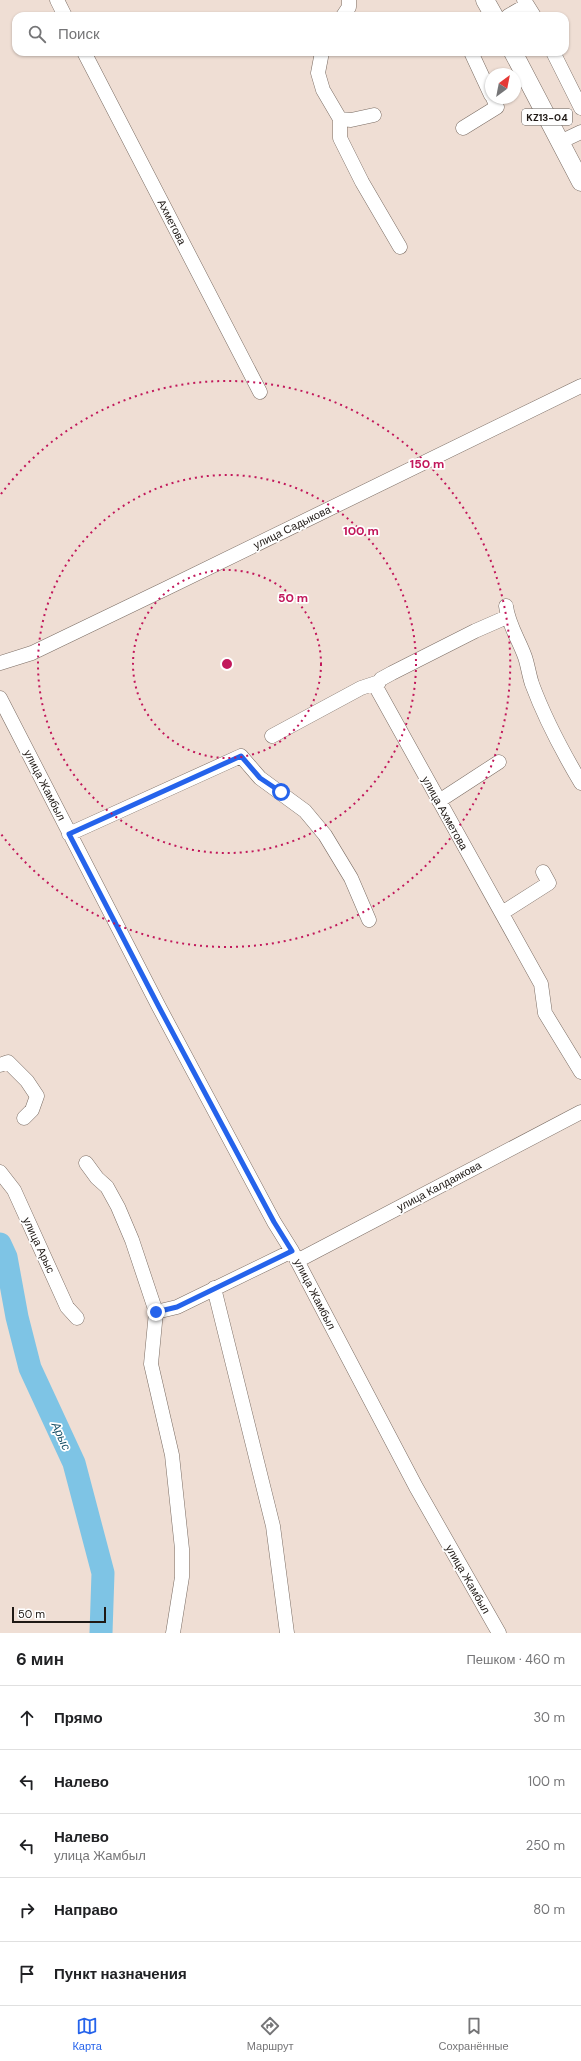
<!DOCTYPE html>
<html lang="ru">
<head>
<meta charset="utf-8">
<style>
  :root { --surface:#fff; --page:#f2f2f2; --text:#202124; --muted:#757577; --line:#e0e0e0; --accent:#2563eb }
  body { margin:0; font-family:"DM Sans",sans-serif; background:var(--page); color:var(--text) }
  .compass { position:absolute; left:485px; top:68px; width:36px; height:36px; border-radius:50%; background:var(--surface); box-shadow:0 1px 3px #0004; rotate:32deg }
  .scale { position:absolute; left:12px; bottom:10px; width:94px; box-sizing:border-box; padding-left:4px; border:2px solid #1f1915; border-top:0; font-size:11px; line-height:14px; white-space:nowrap; color:#1f1915; -webkit-text-stroke:3px #fff; paint-order:stroke }
  .stop { position:absolute; width:12px; height:12px; margin:-9px; border:3px solid #2563eb; border-radius:50%; background:#fff }
  .stop.end { background:#2563eb; border-color:#fff; box-shadow:0 1px 4px #0008 }
  .list { margin:0; padding:0; list-style:none }
  h2 { display:flex; justify-content:space-between; align-items:center; height:52px; margin:0; padding:0 16px; font-size:17px }
  h2 small { font-size:13px; font-weight:400; color:var(--muted) }
  .list li { display:grid; grid-template-columns:26px 1fr auto; gap:12px; align-items:center; box-sizing:border-box; height:64px; padding:0 16px; border-top:1px solid var(--line) }
  .list b { display:block; font-size:15px; white-space:nowrap }
  .list p { margin:0; font-size:13px; white-space:nowrap; color:var(--muted) }
  .list em { font-size:13px; font-style:normal; color:var(--muted) }
  .icon { flex:none; width:22px; height:22px; fill:none; stroke:currentColor; stroke-width:2; stroke-linecap:round; stroke-linejoin:round }
  .map { position:relative; flex:none; width:581px; height:1633px; overflow:hidden }
  .search { position:absolute; background:var(--surface); box-shadow:0 1px 3px #0004; left:12px; right:12px; top:12px; height:44px; display:flex; align-items:center; gap:10px; box-sizing:border-box; padding:0 14px; border-radius:12px; color:var(--muted); font-size:15px }
  .sheet { height:372px; background:var(--surface) }
  nav { display:flex; justify-content:space-around; align-items:center; box-sizing:border-box; height:56px; border-top:1px solid var(--line); background:var(--surface); font-size:11px; color:var(--muted) }
  nav a { display:grid; justify-items:center; gap:2px }
  nav .on { color:var(--accent) }
  .map>svg:first-child { display:block }
</style>
</head>
<body>
<div class="map">
<svg width="581" height="1633" viewBox="0 0 581 1633">
  <rect width="100%" height="100%" fill="#efded4"/>
  <g fill="none" stroke-linecap="round" stroke-linejoin="round">
    <path stroke="#7ec4e5" stroke-width="23" d="M0 1244 6 1257 17 1317 30 1368 74 1463 103 1573 101 1633"/>
    <g stroke="#7a6c63" stroke-width="15">
      <path id="minor" d="M57 0 65 16
        M524 0 534 16
        M343 16 349 7V0
        M508 16 527 5
        M84 52 260 392
        M322 52 318 73 323 90 340 119V138L362 182 400 247
        M471 52 491 95
        M553 52 581 108
        M340 119 351 120 374 115
        M463 128 497 107 493 98
        M560 142 581 132
        M506 606C508 624 519 640 525 657 528 666 529 675 532 684 545 719 562 751 581 783
        M507 617 475 631 392 673 381 679 376 687 541 984 545 1013 581 1072
        M0 663 32 653 165 589 581 386
        M0 698 159 1007 274 1222 292 1251 416 1487 499 1633
        M272 736 361 688 379 682
        M439 801 499 762
        M69 834 241 756 260 778 305 811 325 835 351 878 369 920
        M502 913 549 883 543 872
        M0 1065 8 1062 27 1081 37 1096 32 1110 24 1118
        M86 1163 97 1178 107 1187 118 1207 132 1240 156 1312 151 1364 172 1455 182 1549V1577L173 1633
        M0 1172 14 1190 67 1307 77 1318
        M297 1261 581 1112
        M214 1288 273 1526 287 1633
        M156 1312 177 1307 292 1251"/>
    </g>
    <g stroke="#7a6c63" stroke-width="19">
      <path id="major" d="M485 0 494 16
        M513 52 581 182"/>
    </g>
    <use href="#minor" stroke="#fff" stroke-width="14"/>
    <use href="#major" stroke="#fff" stroke-width="18"/>
  </g>
  <g fill="none" stroke-linecap="round" stroke-linejoin="round">
    <path stroke="#2563eb" stroke-width="5" d="M156 1312 177 1307 292 1251 274 1222 159 1007 69 834 241 756 260 778 281 792"/>
  </g>
  <g fill="none" stroke="#c2185b" stroke-width="2" stroke-dasharray="2 4">
    <circle cx="227" cy="664" r="94"/>
    <circle cx="227" cy="664" r="189"/>
    <path d="M1 494A283 283 0 1 1 1 834"/>
  </g>
  <g text-anchor="middle" dominant-baseline="central" stroke-width="3.5" stroke-linejoin="round" paint-order="stroke">
    <rect fill="#fff" stroke="#625e5b" stroke-width="1" x="522" y="109" width="50" height="16" rx="3"/>
    <g font-size="10" font-weight="bold" fill="#1f1915">
      <text x="547" y="117">KZ13-04</text>
    </g>
    <g font-size="11" fill="#1f1915" stroke="#fff">
      <text transform="translate(172 222) rotate(63)">Ахметова</text>
      <text transform="translate(292 527) rotate(-26)">улица Садыкова</text>
      <text transform="translate(45 785) rotate(63)">улица Жамбыл</text>
      <text transform="translate(445 813) rotate(61)">улица Ахметова</text>
      <text transform="translate(439 1186) rotate(-28)">улица Калдаякова</text>
      <text transform="translate(39 1245) rotate(65)">улица Арыс</text>
      <text transform="translate(315 1294) rotate(63)">улица Жамбыл</text>
      <text transform="translate(468 1579) rotate(60)">улица Жамбыл</text>
    </g>
    <g font-size="12" font-style="italic" fill="#185067" stroke="#fff">
      <text transform="translate(61 1436) rotate(66)">Арыс</text>
    </g>
  </g>
  <circle cx="227" cy="664" r="6" fill="#c2185b" stroke="#fff" stroke-width="2"/>
  <g font-size="12" text-anchor="middle" font-weight="bold" fill="#c2185b" stroke="#fff" stroke-width="3.5" stroke-linejoin="round" paint-order="stroke">
    <text x="427" y="468">150 m</text>
    <text x="361" y="535">100 m</text>
    <text x="293" y="602">50 m</text>
  </g>
</svg>
<svg class="compass" viewBox="-18 -18 36 36"><path d="M0-13l5 13h-10z" fill="#e53935"/><path d="M0 13l5-13h-10z" fill="#757577"/></svg>
<div class="scale">50 m</div>
<div class="stop" style="left:281px;top:792px"></div>
<div class="stop end" style="left:156px;top:1312px"></div>
<div class="search"><svg class="icon" aria-label="search" viewBox="0 0 24 24"><circle cx="10" cy="10" r="6"/><path d="M15 15l6 6"/></svg>Поиск</div>
</div>
<section class="sheet">
<h2>6 мин<small>Пешком · 460 m</small></h2>
<ul class="list">
<li><svg class="icon" aria-label="ahead" viewBox="0 0 24 24"><path d="M12 20V5M6 11l6-6 6 6"/></svg><div><b>Прямо</b></div><em>30 m</em></li>
<li><svg class="icon" aria-label="left" viewBox="0 0 24 24"><path d="M17 20v-9H6M10 6l-5 5 5 5"/></svg><div><b>Налево</b></div><em>100 m</em></li>
<li><svg class="icon" aria-label="left" viewBox="0 0 24 24"><path d="M17 20v-9H6M10 6l-5 5 5 5"/></svg><div><b>Налево</b><p>улица Жамбыл</p></div><em>250 m</em></li>
<li><svg class="icon" aria-label="right" viewBox="0 0 24 24"><path d="M7 20v-9h11M14 6l5 5-5 5"/></svg><div><b>Направо</b></div><em>80 m</em></li>
<li><svg class="icon" aria-label="arrive" viewBox="0 0 24 24"><path d="M6 21V4h12l-3 4 3 4H6"/></svg><div><b>Пункт назначения</b></div></li>
</ul>
</section>
<nav>
<a class="on"><svg class="icon" aria-label="map" viewBox="0 0 24 24"><path d="M3 6l6-2 6 2 6-2v14l-6 2-6-2-6 2zM9 4v14M15 6v14"/></svg>Карта</a>
<a><svg class="icon" aria-label="directions" viewBox="0 0 24 24"><path d="M12 3l9 9-9 9-9-9zM9 14v-3h6M13 9l2 2-2 2"/></svg>Маршрут</a>
<a><svg class="icon" aria-label="saved" viewBox="0 0 24 24"><path d="M7 4h10v16l-5-4-5 4z"/></svg>Сохранённые</a>
</nav>
</body>
</html>
